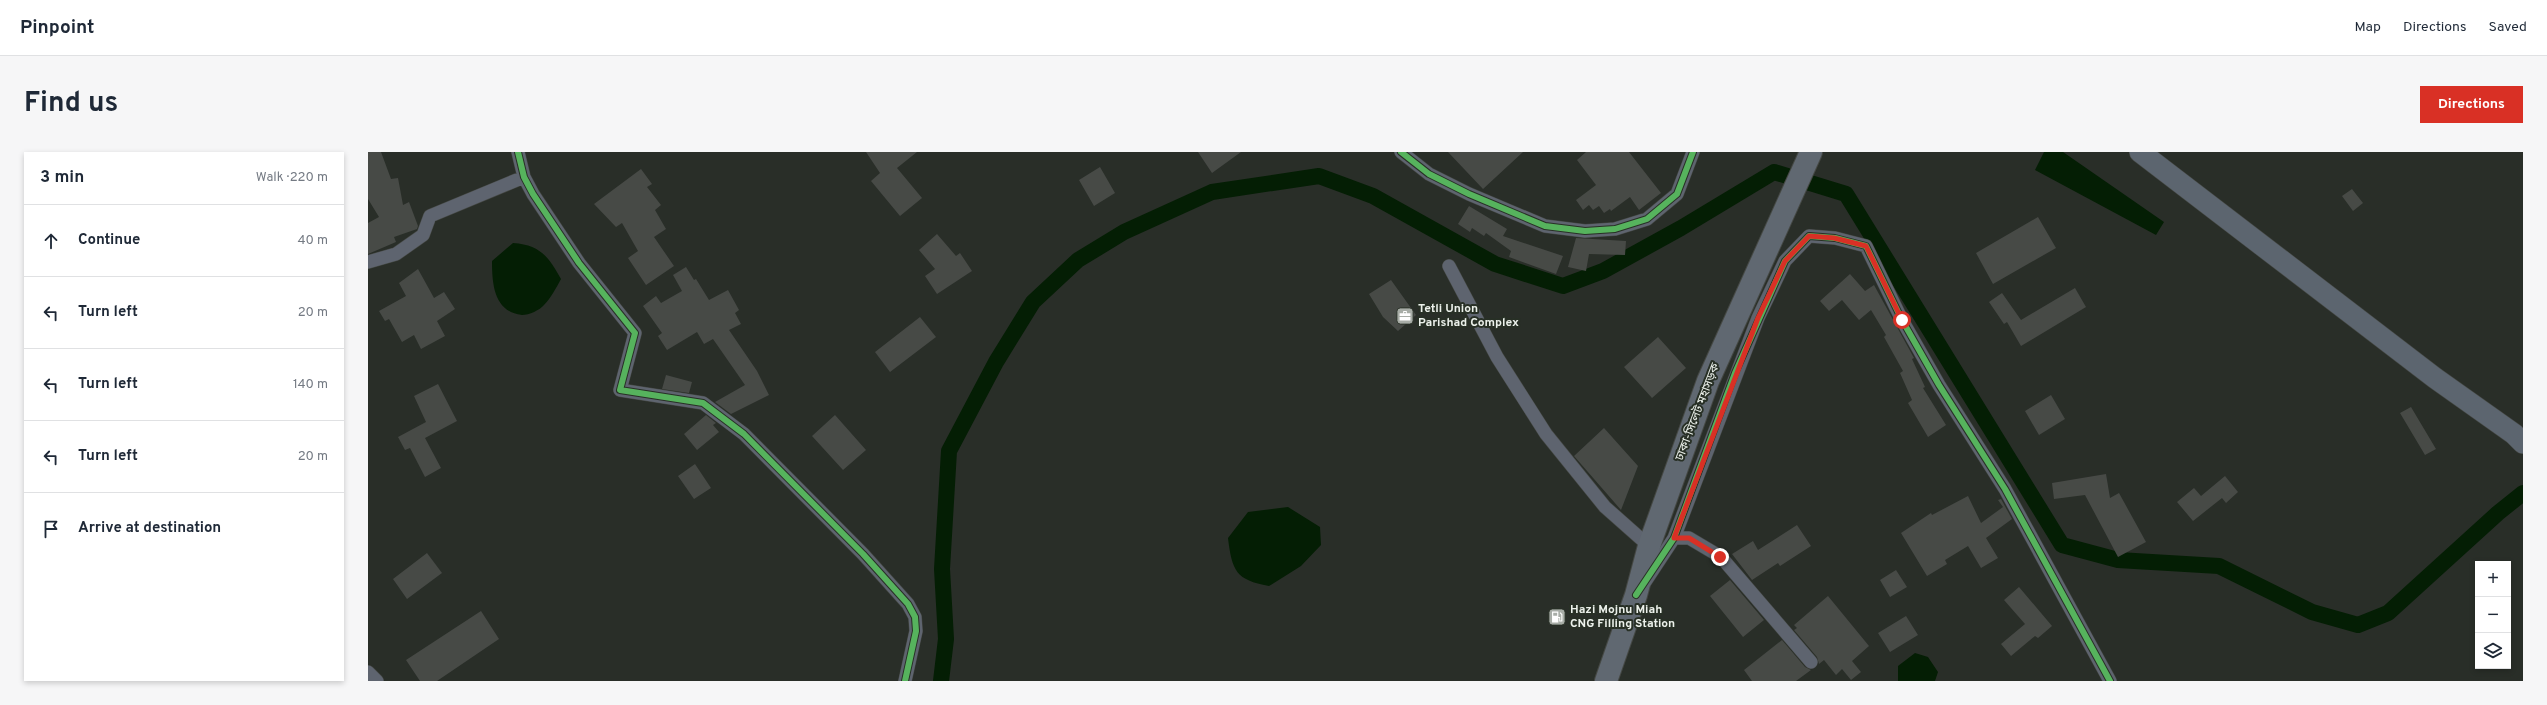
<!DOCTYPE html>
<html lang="en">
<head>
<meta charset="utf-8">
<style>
  :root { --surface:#fff; --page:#f6f6f7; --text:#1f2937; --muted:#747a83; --line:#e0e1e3; --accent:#d93025 }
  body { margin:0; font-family:Overpass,"Noto Sans Bengali",sans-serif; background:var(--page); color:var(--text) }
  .controls { position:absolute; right:12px; bottom:12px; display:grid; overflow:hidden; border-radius:0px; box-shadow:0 2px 6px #0003 }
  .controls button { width:36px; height:36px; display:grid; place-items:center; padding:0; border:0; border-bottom:1px solid var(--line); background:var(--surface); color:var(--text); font:20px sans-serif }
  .stop { position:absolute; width:12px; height:12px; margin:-9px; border:3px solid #d93025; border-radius:50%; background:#fff }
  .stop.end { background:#d93025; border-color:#fff; box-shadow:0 1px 4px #0008 }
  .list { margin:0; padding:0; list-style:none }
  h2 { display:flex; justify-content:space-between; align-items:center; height:52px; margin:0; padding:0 16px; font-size:17px }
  h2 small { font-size:13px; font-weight:400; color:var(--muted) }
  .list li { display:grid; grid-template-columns:26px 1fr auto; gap:12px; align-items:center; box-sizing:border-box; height:72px; padding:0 16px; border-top:1px solid var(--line) }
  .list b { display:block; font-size:15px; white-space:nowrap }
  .list em { font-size:13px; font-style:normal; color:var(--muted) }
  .icon { flex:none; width:22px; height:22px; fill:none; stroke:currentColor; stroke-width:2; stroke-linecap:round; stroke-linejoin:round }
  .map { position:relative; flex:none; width:2155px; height:529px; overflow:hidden; border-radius:0px }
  header { display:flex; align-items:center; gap:24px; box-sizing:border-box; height:56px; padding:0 20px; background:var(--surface); border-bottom:1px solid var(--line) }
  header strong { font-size:19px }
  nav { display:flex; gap:22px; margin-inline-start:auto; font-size:14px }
  .intro { display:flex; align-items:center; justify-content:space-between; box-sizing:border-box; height:96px; padding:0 24px }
  h1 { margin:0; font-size:28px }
  .button { padding:10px 18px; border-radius:0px; background:var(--accent); color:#fff; font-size:14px; font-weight:700 }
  main { display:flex; gap:24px; padding:0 24px }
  aside { flex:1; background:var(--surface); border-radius:0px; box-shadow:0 2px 6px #0003 }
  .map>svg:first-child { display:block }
</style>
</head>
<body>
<header>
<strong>Pinpoint</strong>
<nav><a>Map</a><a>Directions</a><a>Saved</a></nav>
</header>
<div class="intro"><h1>Find us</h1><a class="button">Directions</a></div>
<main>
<aside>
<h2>3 min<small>Walk · 220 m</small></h2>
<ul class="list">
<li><svg class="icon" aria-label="ahead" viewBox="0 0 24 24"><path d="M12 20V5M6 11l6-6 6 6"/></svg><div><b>Continue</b></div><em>40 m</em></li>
<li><svg class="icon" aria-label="left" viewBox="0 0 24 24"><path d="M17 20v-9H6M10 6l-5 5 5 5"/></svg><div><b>Turn left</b></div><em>20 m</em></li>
<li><svg class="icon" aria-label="left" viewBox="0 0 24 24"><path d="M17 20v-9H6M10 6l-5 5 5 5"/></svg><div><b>Turn left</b></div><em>140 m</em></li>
<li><svg class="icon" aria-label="left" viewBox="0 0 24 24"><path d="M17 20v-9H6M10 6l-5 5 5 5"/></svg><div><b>Turn left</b></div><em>20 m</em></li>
<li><svg class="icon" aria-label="arrive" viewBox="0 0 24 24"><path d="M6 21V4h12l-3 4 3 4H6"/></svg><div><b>Arrive at destination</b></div></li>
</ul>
</aside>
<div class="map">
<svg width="2155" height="529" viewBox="0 0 2155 529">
  <rect width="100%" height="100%" fill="#292e28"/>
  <path fill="#041e04" d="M1676 0H1695L1796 70 1788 83 1667 18Z
    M145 91C172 93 180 104 193 127 188 136 183 146 176 153 172 158 161 163 154 163 126 160 124 132 124 109Z
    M920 355 952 375 953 393 933 414 901 434C868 428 864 419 860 386L880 360Z
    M1547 501 1560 505 1570 520 1567 529H1530V514Z"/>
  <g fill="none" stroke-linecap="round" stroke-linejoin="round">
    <path stroke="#041e04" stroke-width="16" d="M573 529 578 487 574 417 581 299 628 210 665 150 710 108 756 80 844 40 951 24 1005 44 1127 112 1195 134 1235 119 1313 76 1406 20 1478 42 1694 393 1750 408 1851 414 1944 460 1990 473 2020 461 2130 361 2155 341"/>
  </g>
  <path fill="#474a46" d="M0 0H13L23 27 30 26 35 53 41 50 50 74 49 77 26 85 28 90 0 102V71L11 65 0 47Z
    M498 0H549L529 16 554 46 532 64 503 29 512 21Z
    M830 0H873L844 21Z
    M1080 0H1155L1115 37Z
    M1218 0H1261L1293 41 1271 58 1262 45 1243 59 1242 57 1236 61 1231 54 1225 58 1221 53 1215 58 1208 48 1228 33 1209 8Z
    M732 15 747 41 726 54 711 28Z
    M273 17 284 32 279 35 293 53 287 58 298 77 286 85 306 114 278 133 260 106 270 99 254 71 248 75 226 52Z
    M1984 37 1995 51 1985 59 1974 44Z
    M1101 54 1139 77 1135 84 1195 104 1188 122 1141 105 1143 99 1118 81 1116 84 1104 76 1102 80 1090 72Z
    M1670 65 1688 96 1625 132 1608 101Z
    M569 82 588 104 592 101 604 119 569 142 557 124 567 117 551 98Z
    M1208 86 1258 89 1257 103 1221 102 1218 119 1200 115Z
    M318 115 326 128 328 127 341 148 360 138 371 158 367 161 373 172 361 178 389 219 401 243 363 262 347 250 377 233 345 187 336 192 329 180 299 198 290 184 294 181 275 154 288 144 293 151 314 139 305 123Z
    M50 117 66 146 76 140 87 157 69 169 77 184 53 197 46 183 34 190 21 167 17 169 11 159 38 144 31 131Z
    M1482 122 1497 139 1506 133 1546 206 1544 207 1557 235 1555 236 1578 273 1560 285 1540 251 1544 248 1532 221 1535 219 1516 185 1518 183 1503 158 1491 168 1474 148 1461 159 1452 149Z
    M1023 128 1048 163 1030 179 1015 165 1001 142Z
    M1707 136 1718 155 1653 194 1639 170 1636 172 1621 150 1634 141 1653 168Z
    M552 165 568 185 522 220 507 200Z
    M1290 185 1318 216 1284 246 1256 215Z
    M298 223 324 230 321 241 294 237Z
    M70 232 89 269 57 286 73 316 57 325 42 296 37 298 30 285 58 270 46 244Z
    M1683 243 1697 267 1671 283 1657 259Z
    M2043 255 2068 297 2057 303 2032 261Z
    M338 263 348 271 345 273 351 280 329 298 316 282Z
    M467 263 498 298 475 318 444 284Z
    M1236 276 1270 314 1253 358 1206 304Z
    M327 312 343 336 326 347 310 324Z
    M1738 322 1742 346 1751 341 1778 390 1750 405 1717 343 1686 347 1684 331Z
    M1857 324 1870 340 1858 351 1854 346 1825 369 1809 350 1826 336 1833 344Z
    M1600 344 1613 371 1635 355 1630 348 1633 347 1644 367 1618 386 1630 406 1613 416 1600 394 1577 408 1579 412 1559 424 1533 381 1563 361 1564 363Z
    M1429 373 1443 394 1412 414 1410 411 1384 428 1364 402 1385 389 1390 398Z
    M59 401 74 421 39 447 25 427Z
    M1528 418 1539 435 1522 445 1512 428Z
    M1362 428 1396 468 1375 485 1342 444Z
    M1651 435 1684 474 1670 486 1667 484 1643 504 1633 492 1657 472 1636 448Z
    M1460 444 1501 494 1484 509 1493 520 1483 528 1474 517 1468 523 1456 508 1451 512 1449 505 1426 478 1429 476 1426 473Z
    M113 459 131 487 69 529H52L38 508Z
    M1538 464 1550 483 1522 500 1510 481Z
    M1414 488 1437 515 1443 518 1428 529H1384L1376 518Z"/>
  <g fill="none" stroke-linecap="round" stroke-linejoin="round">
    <g stroke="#454844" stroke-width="14">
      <path id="minor" d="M150 0 156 25 165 42 211 111 267 181 252 238 335 251 376 282 495 402 540 452 547 465 548 479 537 529
        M1033 0 1061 22 1101 42 1177 74 1217 79 1247 77 1279 67 1309 42 1325 0
        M0 110 28 102 55 83 62 64 156 25
        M1081 114 1129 205 1178 282 1237 355 1281 394
        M1306 386H1321L1353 405 1443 510
        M1277 430 1306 386 1390 166 1417 109 1441 84 1467 86 1498 94 1534 168 1571 233 1637 337 1742 529
        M0 520 9 529"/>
    </g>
    <g stroke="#454844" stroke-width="22">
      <path id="primary" d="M1772 0 2067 226 2146 282 2155 291"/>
    </g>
    <g stroke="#454844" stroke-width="24">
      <path id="trunk" d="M1238 529 1268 443 1281 394 1340 229 1443 0"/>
    </g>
    <use href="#minor" stroke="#5e646f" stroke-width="13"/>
    <use href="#primary" stroke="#5c656f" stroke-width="21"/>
    <use href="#trunk" stroke="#606871" stroke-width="22"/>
    <g stroke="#283026" stroke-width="8">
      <path id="cycleway" d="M150 0 156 25 165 42 211 111 267 181 252 238 335 251 376 282 495 402 540 452 547 465 548 479 537 529
        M1033 0 1061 22 1101 42 1177 74 1217 79 1247 77 1279 67 1309 42 1325 0
        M1268 443 1306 386 1367 221 1417 109 1441 84 1467 86 1498 94 1534 168 1571 233 1637 337 1742 529"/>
    </g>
    <use href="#cycleway" stroke="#56b35d" stroke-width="6"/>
  </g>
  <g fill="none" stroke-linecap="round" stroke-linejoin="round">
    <path stroke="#d93025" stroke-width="5" d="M1352 405 1321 386H1306L1390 166 1417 109 1441 84 1466 86 1498 94 1534 168"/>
  </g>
  <defs>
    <g id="office-square" transform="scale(0.9)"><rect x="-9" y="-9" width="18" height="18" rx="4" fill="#a8ada7" stroke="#283026"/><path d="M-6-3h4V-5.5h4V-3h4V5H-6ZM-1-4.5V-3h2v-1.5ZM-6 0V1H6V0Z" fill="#fff"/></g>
    <g id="fuel-square" transform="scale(0.9)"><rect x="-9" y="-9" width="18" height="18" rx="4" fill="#a8ada7" stroke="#283026"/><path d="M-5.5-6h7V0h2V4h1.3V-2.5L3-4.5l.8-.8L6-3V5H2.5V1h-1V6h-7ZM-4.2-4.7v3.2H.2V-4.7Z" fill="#fff"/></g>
  </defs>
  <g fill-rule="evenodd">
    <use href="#office-square" x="1037" y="164"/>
    <use href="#fuel-square" x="1189" y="465"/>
  </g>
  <g text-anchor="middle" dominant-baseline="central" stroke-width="4" stroke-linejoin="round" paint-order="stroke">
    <g font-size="12" font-weight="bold" fill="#ecf1eb" stroke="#283026" text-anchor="start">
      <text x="1050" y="157">Tetli Union<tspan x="1050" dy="14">Parishad Complex</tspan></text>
      <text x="1202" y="458">Hazi Mojnu Miah<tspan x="1202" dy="14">CNG Filling Station</tspan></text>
    </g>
    <g font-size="12" fill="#ecf1eb" stroke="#283026">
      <text transform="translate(1330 260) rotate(-69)">ঢাকা-সিলেট মহাসড়ক</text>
    </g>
  </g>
</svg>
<div class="controls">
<button>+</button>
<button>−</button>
<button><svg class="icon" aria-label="layers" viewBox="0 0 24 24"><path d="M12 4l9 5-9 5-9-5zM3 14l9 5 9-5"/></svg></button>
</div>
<div class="stop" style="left:1534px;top:168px"></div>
<div class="stop end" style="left:1352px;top:405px"></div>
</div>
</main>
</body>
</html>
